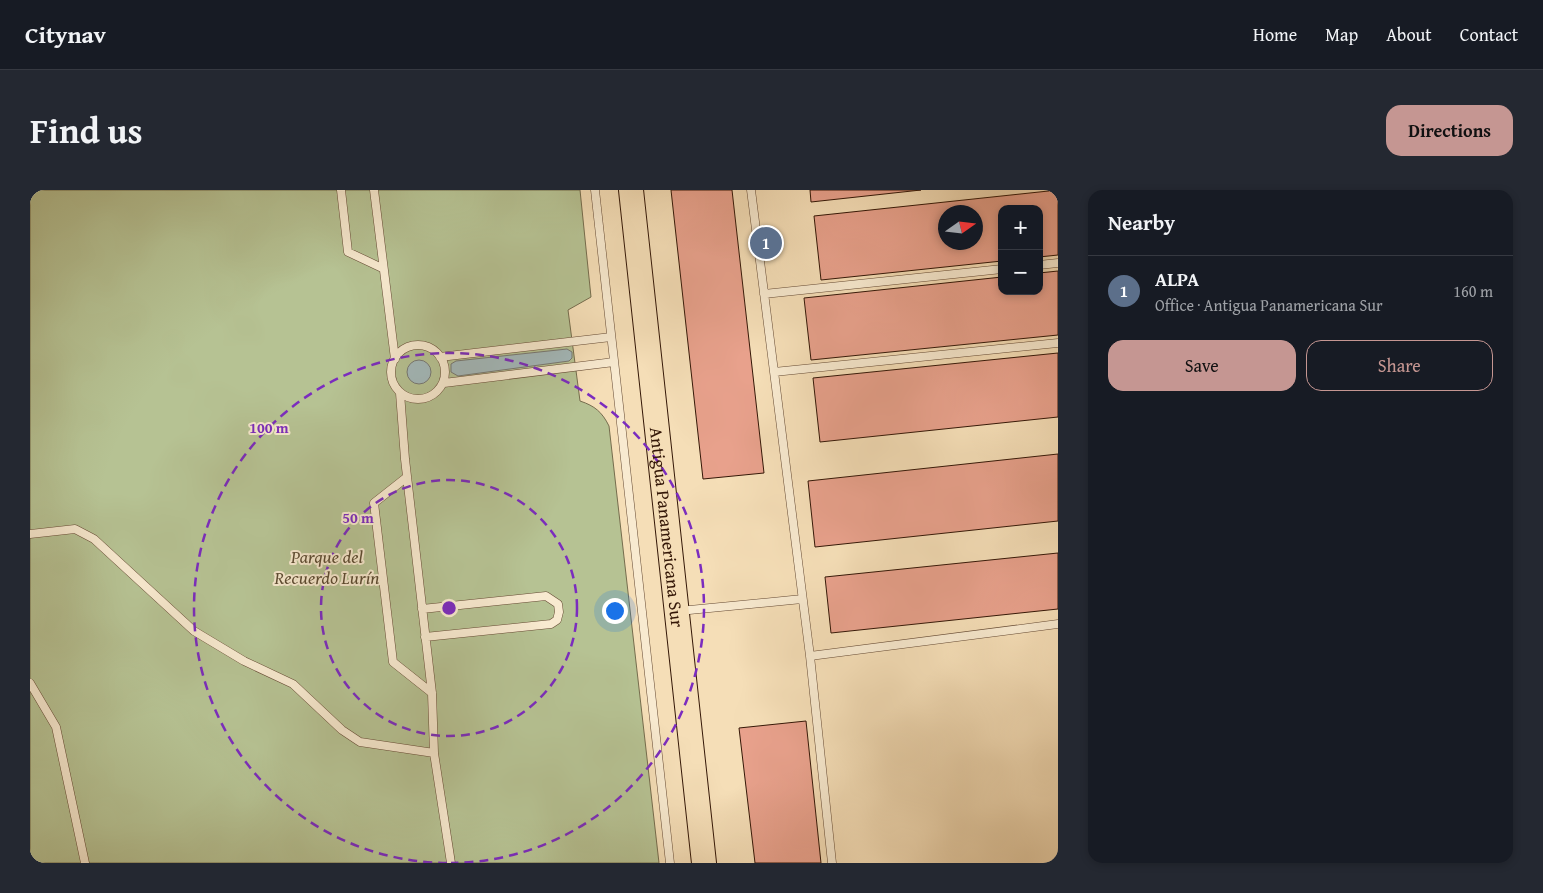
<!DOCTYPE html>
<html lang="en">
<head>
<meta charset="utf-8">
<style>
  :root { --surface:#171b24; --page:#242831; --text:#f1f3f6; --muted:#9ea1a6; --line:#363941; --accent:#c59692 }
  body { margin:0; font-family:"Gentium Book Plus",serif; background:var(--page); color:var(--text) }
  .controls { position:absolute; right:15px; top:15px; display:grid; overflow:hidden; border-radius:10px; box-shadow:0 2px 8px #0003 }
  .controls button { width:45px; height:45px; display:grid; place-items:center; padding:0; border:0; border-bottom:1px solid var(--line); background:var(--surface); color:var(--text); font:25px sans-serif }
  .compass { position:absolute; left:908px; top:15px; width:45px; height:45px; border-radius:50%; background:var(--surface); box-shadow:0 2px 8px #0003; rotate:76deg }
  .you { position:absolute; left:584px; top:420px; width:18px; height:18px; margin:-12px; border:4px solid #fff; border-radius:50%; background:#1a73e8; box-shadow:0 0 0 8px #1a73e833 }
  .badge { display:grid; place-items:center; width:32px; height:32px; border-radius:50%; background:var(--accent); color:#fff; font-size:16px; font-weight:700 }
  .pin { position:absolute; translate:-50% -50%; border:2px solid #fff; box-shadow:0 1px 5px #0006 }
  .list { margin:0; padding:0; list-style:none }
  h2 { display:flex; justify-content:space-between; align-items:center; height:65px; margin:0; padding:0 20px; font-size:21px }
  h2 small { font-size:16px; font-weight:400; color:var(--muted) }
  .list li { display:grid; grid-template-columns:32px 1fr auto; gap:15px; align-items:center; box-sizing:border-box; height:70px; padding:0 20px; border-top:1px solid var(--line) }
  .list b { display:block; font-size:19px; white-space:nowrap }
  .list p { margin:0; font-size:16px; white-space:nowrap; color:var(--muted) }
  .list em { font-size:16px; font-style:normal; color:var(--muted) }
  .actions { display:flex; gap:10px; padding:15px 20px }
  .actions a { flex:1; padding:11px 0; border:1px solid var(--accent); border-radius:15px; text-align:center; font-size:18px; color:var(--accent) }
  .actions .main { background:var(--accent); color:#111 }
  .map { position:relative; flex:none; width:1028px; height:673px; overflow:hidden; border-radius:15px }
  header { display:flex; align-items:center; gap:30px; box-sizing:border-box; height:70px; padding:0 25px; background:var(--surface); border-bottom:1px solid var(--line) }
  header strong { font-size:24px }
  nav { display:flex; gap:28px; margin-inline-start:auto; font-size:18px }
  .intro { display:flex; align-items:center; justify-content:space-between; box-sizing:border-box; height:120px; padding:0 30px }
  h1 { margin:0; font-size:35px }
  .button { padding:12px 22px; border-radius:15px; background:var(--accent); color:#111; font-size:18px; font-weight:700 }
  main { display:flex; gap:30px; padding:0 30px }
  aside { flex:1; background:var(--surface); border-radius:15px; box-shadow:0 2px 8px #0003 }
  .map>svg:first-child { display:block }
</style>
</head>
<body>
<header>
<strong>Citynav</strong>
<nav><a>Home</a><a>Map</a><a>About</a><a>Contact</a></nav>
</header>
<div class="intro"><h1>Find us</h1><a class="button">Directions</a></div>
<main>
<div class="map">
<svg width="1028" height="673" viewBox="0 0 1028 673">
  <rect width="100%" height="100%" fill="#f5deb7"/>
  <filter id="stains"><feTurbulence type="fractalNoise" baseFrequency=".004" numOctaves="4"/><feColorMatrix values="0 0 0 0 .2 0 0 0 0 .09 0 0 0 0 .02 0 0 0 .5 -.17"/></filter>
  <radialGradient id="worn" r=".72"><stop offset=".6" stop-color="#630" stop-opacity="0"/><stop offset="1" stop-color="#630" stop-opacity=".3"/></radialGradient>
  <path fill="#b6c293" stroke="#756c4d" d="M0 0H550L561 107 538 120 550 211C565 216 572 222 579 236L629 673H0Z"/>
  <path fill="#a3b9bb" stroke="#777873" d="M537 159 542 162V168L539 171 428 186 421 182V174L426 171Z
    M377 182a12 12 0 1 1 24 0a12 12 0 1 1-24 0Z"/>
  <path fill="#e8a18c" stroke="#341707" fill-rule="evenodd" d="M641 0H702L734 283 673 289Z
    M780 0H891L781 12Z
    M1028 0V65L1009 67V19H972V71L791 90 784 26ZM916 22H946V52H916Z
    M1028 81V145L781 170 774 108 972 87V101H1009V83Z
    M1028 163V227L790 252 783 188Z
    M1028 264V331L785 357 778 291Z
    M1028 363V419L801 443 795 387Z
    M776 531 791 673H725L709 538Z"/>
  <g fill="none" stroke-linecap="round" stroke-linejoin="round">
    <g stroke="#644933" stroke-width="9">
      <path id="lane" d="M311 0 318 62 352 78
        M344 0 365 169
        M565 0 640 673
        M721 0 780 466 802 673
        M1009 75 1028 73
        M734 104 972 79
        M361 182a27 27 0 1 1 54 0a27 27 0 1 1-54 0Z
        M410 167 581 147
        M744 182 1028 153
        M414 193 584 172
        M370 203 375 269 402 503 404 563 421 673
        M377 287 344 313 363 472 402 503
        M0 344 45 339 64 349 164 441 214 471 263 494 312 540 330 552 404 563
        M392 419 516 406 528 414 529 422 527 430 521 434 395 447
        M649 421 772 409
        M780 466 1028 434
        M0 493 26 537 55 673"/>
    </g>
    <g stroke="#341707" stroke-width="26">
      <g id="primary">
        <path id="s1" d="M601 0 674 673"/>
      </g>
    </g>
    <use href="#lane" stroke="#f8ead0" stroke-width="8"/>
    <use href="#primary" stroke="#f5deb7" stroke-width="24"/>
  </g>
  <g fill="none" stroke="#7b2cbf" stroke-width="2.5" stroke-dasharray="9 6">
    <circle cx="419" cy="418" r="128"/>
    <path d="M417 673A255 255 0 1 1 421 673"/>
  </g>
  <g text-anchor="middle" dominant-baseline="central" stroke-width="4" stroke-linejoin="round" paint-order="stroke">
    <g font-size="18" fill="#341707" stroke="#f8ead0">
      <text stroke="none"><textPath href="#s1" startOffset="339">Antigua Panamericana Sur</textPath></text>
    </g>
    <g font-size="18" font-style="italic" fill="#5b4a31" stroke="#f8ead0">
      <text x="297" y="366">Parque del<tspan x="297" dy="21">Recuerdo Lurín</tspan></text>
    </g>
  </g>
  <circle cx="419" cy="418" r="8" fill="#7b2cbf" stroke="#f8ead0" stroke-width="2.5"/>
  <g font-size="15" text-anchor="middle" font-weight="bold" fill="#7b2cbf" stroke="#f8ead0" stroke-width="4" stroke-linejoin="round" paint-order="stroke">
    <text x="239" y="243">100 m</text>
    <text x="328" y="333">50 m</text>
  </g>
  <rect width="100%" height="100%" filter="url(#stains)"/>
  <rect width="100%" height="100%" fill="url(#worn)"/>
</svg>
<div class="controls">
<button>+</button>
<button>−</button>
</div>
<svg class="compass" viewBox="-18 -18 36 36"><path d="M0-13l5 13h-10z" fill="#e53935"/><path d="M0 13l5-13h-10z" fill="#9ea1a6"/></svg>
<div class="you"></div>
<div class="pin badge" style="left:736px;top:53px;background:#5c6f8a">1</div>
</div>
<aside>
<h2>Nearby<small></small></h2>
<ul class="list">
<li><span class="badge" style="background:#5c6f8a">1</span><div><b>ALPA</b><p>Office · Antigua Panamericana Sur</p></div><em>160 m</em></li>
</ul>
<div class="actions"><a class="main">Save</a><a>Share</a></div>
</aside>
</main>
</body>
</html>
